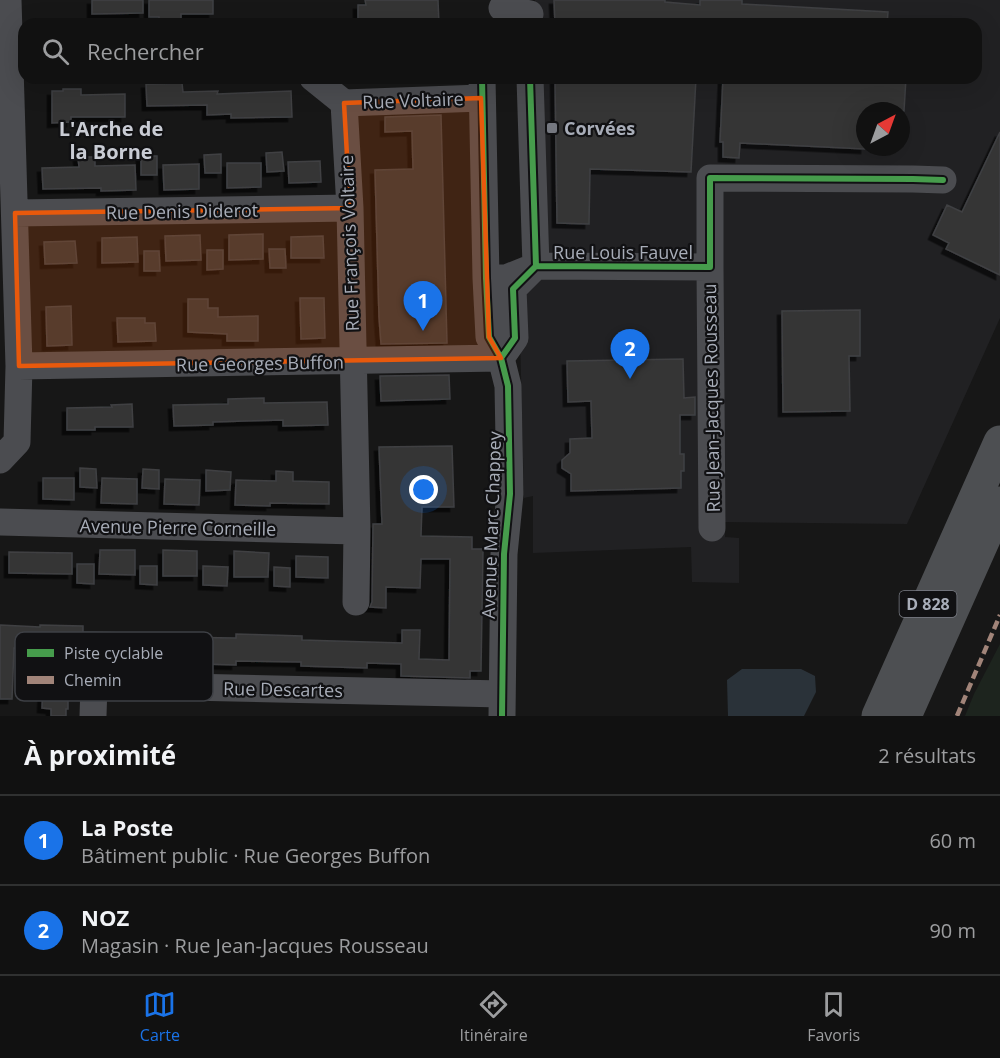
<!DOCTYPE html>
<html lang="fr">
<head>
<meta charset="utf-8">
<style>
  :root { --surface:#111; --page:#1e1f1f; --text:#f1f3f6; --muted:#9c9d9f; --line:#303131; --accent:#1a73e8 }
  body { margin:0; font-family:"Open Sans",sans-serif; background:var(--page); color:var(--text) }
  .compass { position:absolute; left:856px; top:102px; width:54px; height:54px; border-radius:50%; background:var(--surface); box-shadow:0 6px 24px #0002; rotate:41deg }
  .you { position:absolute; left:424px; top:490px; width:21px; height:21px; margin:-15px; border:4px solid #fff; border-radius:50%; background:#1a73e8; box-shadow:0 0 0 9px #1a73e833 }
  .badge { display:grid; place-items:center; width:39px; height:39px; border-radius:50%; background:var(--accent); color:#fff; font-size:20px; font-weight:700 }
  .pin { position:absolute; translate:-50% -50px; filter:drop-shadow(0 2px 3px #0008) }
  .pin::after { content:''; position:absolute; top:32px; width:21px; height:18px; background:inherit; clip-path:polygon(0 0,100% 0,50% 100%) }
  .list { margin:0; padding:0; list-style:none }
  h2 { display:flex; justify-content:space-between; align-items:center; height:78px; margin:0; padding:0 24px; font-size:26px }
  h2 small { font-size:20px; font-weight:400; color:var(--muted) }
  .list li { display:grid; grid-template-columns:39px 1fr auto; gap:18px; align-items:center; box-sizing:border-box; height:90px; padding:0 24px; border-top:2px solid var(--line) }
  .list b { display:block; font-size:22px; white-space:nowrap }
  .list p { margin:0; font-size:20px; white-space:nowrap; color:var(--muted) }
  .list em { font-size:20px; font-style:normal; color:var(--muted) }
  .icon { flex:none; width:33px; height:33px; fill:none; stroke:currentColor; stroke-width:2; stroke-linecap:round; stroke-linejoin:round }
  .map { position:relative; flex:none; width:1000px; height:716px; overflow:hidden }
  .search { position:absolute; background:var(--surface); box-shadow:0 6px 24px #0002; left:18px; right:18px; top:18px; height:66px; display:flex; align-items:center; gap:15px; box-sizing:border-box; padding:0 21px; border-radius:18px; color:var(--muted); font-size:22px }
  .sheet { height:258px; background:var(--surface) }
  nav { display:flex; justify-content:space-around; align-items:center; box-sizing:border-box; height:84px; border-top:2px solid var(--line); background:var(--surface); font-size:16px; color:var(--muted) }
  nav a { display:grid; justify-items:center; gap:3px }
  nav .on { color:var(--accent) }
  .map>svg:first-child { display:block }
</style>
</head>
<body>
<div class="map">
<svg width="1000" height="716" viewBox="0 0 1000 716">
  <defs>
    <filter id="shadow"><feDropShadow dx="-4.5" dy="4.5" stdDeviation="0" flood-color="#0009"/></filter>
  </defs>
  <rect width="100%" height="100%" fill="#171717"/>
  <path fill="#212123" fill-rule="evenodd" d="M535 0H1000V318L907 524 725 522V537L739 538V583L692 582 691 547 533 553V496L524 498 519 293 521 287 538 78H976V24H536ZM865 111H901V147H865Z"/>
  <path fill="#1d241e" d="M1000 644V716H965L974 694Z"/>
  <path fill="#2a3239" d="M742 669H801L815 676 816 692 804 716H728L727 680Z"/>
  <path fill="#353536" stroke="#3f4043" stroke-width="1.5" filter="url(#shadow)" d="M92 0H143V13L92 14Z
    M149 0H213V14H181V20H159V17H149Z
    M365 0H438L439 24H358V5H366Z
    M554 0H665V2L700 5V0H742V4L888 12 887 24H555Z
    M555 78H696L691 172 590 169 589 224 557 223Z
    M723 78H906L904 111H865V149L740 143 739 158 723 157V142H720Z
    M182 83 183 92 218 91 217 94 291 91 292 117 231 118V114L207 115V105L147 106 146 84Z
    M63 89H81V95L125 94V117H71V122L52 123V91H63Z
    M441 115 447 343 381 344 379 317 375 170 413 169 412 131 385 132V117Z
    M1000 132V275L946 249 949 243 933 235 947 205 962 212Z
    M282 152 284 171 267 172 266 153Z
    M221 154V173H205L204 155Z
    M141 156H157V175H141Z
    M78 157H95V166L135 165 136 190 101 191V188L43 189 42 168 79 167Z
    M320 161 321 182 289 183 288 162Z
    M227 163H261V187L227 188Z
    M199 164V189L164 190 163 165Z
    M263 234V259L229 260V235Z
    M200 235 201 260 166 261 165 236Z
    M323 236 324 258H291V237Z
    M137 237 138 262 102 263V238Z
    M75 241 77 263 45 264 44 242Z
    M269 249H285L286 268H270Z
    M207 250H223V269L207 270Z
    M144 251H159L160 271H144Z
    M300 298H324L325 338 301 339Z
    M188 299H208V308H218V317L258 316V341H227V334L188 332Z
    M71 306 72 345 47 346 46 307Z
    M860 310V356H849L850 411 783 412 782 311Z
    M117 318H145V323H155L156 341 118 342Z
    M683 359 684 398 695 397V415H680V454H684V471H681V488L571 491V474L562 468V460L570 453V439L592 438 591 401 568 402 567 361Z
    M449 375 450 399 381 401 380 376Z
    M264 398V403L327 402 328 425 283 426V420L213 422V425L174 426 173 405 228 404V399Z
    M132 404 133 427H95V430H67V408L112 407 111 405Z
    M452 446 454 507H422L421 536 472 537V549H483L481 671H470V678L401 676V664L367 663V668L301 666V662L236 661V665L170 663V660L105 659V651L14 648 12 699H0V625L40 627V625L83 626V632L171 634V637L236 638V634L302 636V640L402 643V630H420L419 659 449 660 450 559H421L420 588 386 587V608L370 607 372 602 373 524H382L379 447Z
    M80 468 96 469 97 488 80 487Z
    M143 469 159 470V489L142 488Z
    M206 470 231 472 230 490 206 491Z
    M276 471 293 472V481L329 482V504L270 503V506L235 505 236 480 276 481Z
    M43 478H74V500L43 499Z
    M102 478 137 479V504L101 503Z
    M165 479 200 480 199 505 164 504Z
    M100 550H135V575L99 574Z
    M163 550 197 551V576H163Z
    M234 551 269 553 268 577H234Z
    M9 552 72 553V574L9 573Z
    M296 556 328 557V578L296 577Z
    M77 564H94V584L77 583Z
    M140 566H157V585L140 584Z
    M203 566 228 567 227 586 203 585Z
    M274 567 290 568V587L274 586Z
    M43 685 68 686V709H66V716H51V709L42 708Z"/>
  <g fill="none" stroke-linecap="round" stroke-linejoin="round">
    <path stroke="#4b4c50" stroke-width="27" d="M502 8 530 14
      M313 78 344 103 350 208 357 531 356 602
      M482 78 486 278 489 337 501 358 508 386 510 494 504 554 502 716
      M344 103 481 98
      M15 213 350 208
      M710 267 712 528
      M486 278H506L536 266 710 267V178L913 179 943 180
      M501 358 515 338 513 289 536 266 530 78
      M19 366 501 358
      M0 460 17 442 19 366 8 0
      M0 522 357 531
      M93 716 94 685 502 694"/>
    <path stroke="#4d4f52" stroke-width="33" d="M878 716 1000 442
      M905 716 1000 503"/>
    <path stroke="#a18479" stroke-width="4.5" stroke-dasharray="9 4.5" stroke-linecap="butt" d="M957 716 1000 615"/>
    <g stroke="#111113" stroke-width="10">
      <path id="cycleway" d="M482 78 486 278 489 337 501 358 508 386 510 494 504 554 502 716
        M536 266 710 267V178L913 179 943 180
        M501 358 515 338 513 289 536 266 530 78"/>
    </g>
    <use href="#cycleway" stroke="#469c4c" stroke-width="6"/>
  </g>
  <path fill="#e8590c" fill-opacity="0.2" stroke="#e8590c" stroke-width="4.5" stroke-linejoin="round" d="M481 98 489 337 501 358 19 366 15 213 350 208 344 103Z"/>
  <rect fill="#757880" stroke="#111113" stroke-width="2" x="546" y="122" width="12" height="12" rx="3"/>
  <g text-anchor="middle" dominant-baseline="central" stroke-width="4.5" stroke-linejoin="round" paint-order="stroke">
    <rect fill="#111113" stroke="#7b7e86" stroke-width="1.5" x="899.5" y="591" width="57" height="26" rx="4.5"/>
    <g font-size="16" font-weight="bold" fill="#a8adb8">
      <text x="928" y="604">D 828</text>
    </g>
    <g font-size="18" fill="#a8adb8" stroke="#111113">
      <text transform="translate(413 100) rotate(-2)">Rue Voltaire</text>
      <text transform="translate(182 211) rotate(-1)">Rue Denis Diderot</text>
      <text transform="translate(349 243) rotate(-92)">Rue François Voltaire</text>
      <text x="623" y="252">Rue Louis Fauvel</text>
      <text transform="translate(260 363) rotate(-1)">Rue Georges Buffon</text>
      <text transform="translate(711 398) rotate(-91)">Rue Jean-Jacques Rousseau</text>
      <text transform="translate(491 525) rotate(-88)">Avenue Marc Chappey</text>
      <text transform="translate(178 527) rotate(1)">Avenue Pierre Corneille</text>
      <text transform="translate(283 689) rotate(1)">Rue Descartes</text>
    </g>
    <g font-size="18" font-weight="bold" fill="#a8adb8" stroke="#111113" text-anchor="start">
      <text x="564" y="128">Corvées</text>
    </g>
    <g font-size="20" font-weight="bold" fill="#c9ccd4" stroke="#111113">
      <text x="111" y="128">L'Arche de<tspan x="111" dy="23">la Borne</tspan></text>
    </g>
  </g>
  <rect x="15" y="632" width="198" height="69" rx="9" fill="#111113" stroke="#3e4045" stroke-width="1.5"/>
  <rect x="27" y="649" width="27" height="8" fill="#469c4c"/>
  <rect x="27" y="676" width="27" height="8" fill="#a18479"/>
  <g font-size="16" fill="#a8adb8">
    <text x="64" y="659">Piste cyclable</text>
    <text x="64" y="686">Chemin</text>
  </g>
</svg>
<svg class="compass" viewBox="-18 -18 36 36"><path d="M0-13l5 13h-10z" fill="#e53935"/><path d="M0 13l5-13h-10z" fill="#9c9d9f"/></svg>
<div class="you"></div>
<div class="pin badge" style="left:423px;top:331px">1</div>
<div class="pin badge" style="left:630px;top:379px">2</div>
<div class="search"><svg class="icon" aria-label="search" viewBox="0 0 24 24"><circle cx="10" cy="10" r="6"/><path d="M15 15l6 6"/></svg>Rechercher</div>
</div>
<section class="sheet">
<h2>À proximité<small>2 résultats</small></h2>
<ul class="list">
<li><span class="badge">1</span><div><b>La Poste</b><p>Bâtiment public · Rue Georges Buffon</p></div><em>60 m</em></li>
<li><span class="badge">2</span><div><b>NOZ</b><p>Magasin · Rue Jean-Jacques Rousseau</p></div><em>90 m</em></li>
</ul>
</section>
<nav>
<a class="on"><svg class="icon" aria-label="map" viewBox="0 0 24 24"><path d="M3 6l6-2 6 2 6-2v14l-6 2-6-2-6 2zM9 4v14M15 6v14"/></svg>Carte</a>
<a><svg class="icon" aria-label="directions" viewBox="0 0 24 24"><path d="M12 3l9 9-9 9-9-9zM9 14v-3h6M13 9l2 2-2 2"/></svg>Itinéraire</a>
<a><svg class="icon" aria-label="saved" viewBox="0 0 24 24"><path d="M7 4h10v16l-5-4-5 4z"/></svg>Favoris</a>
</nav>
</body>
</html>
